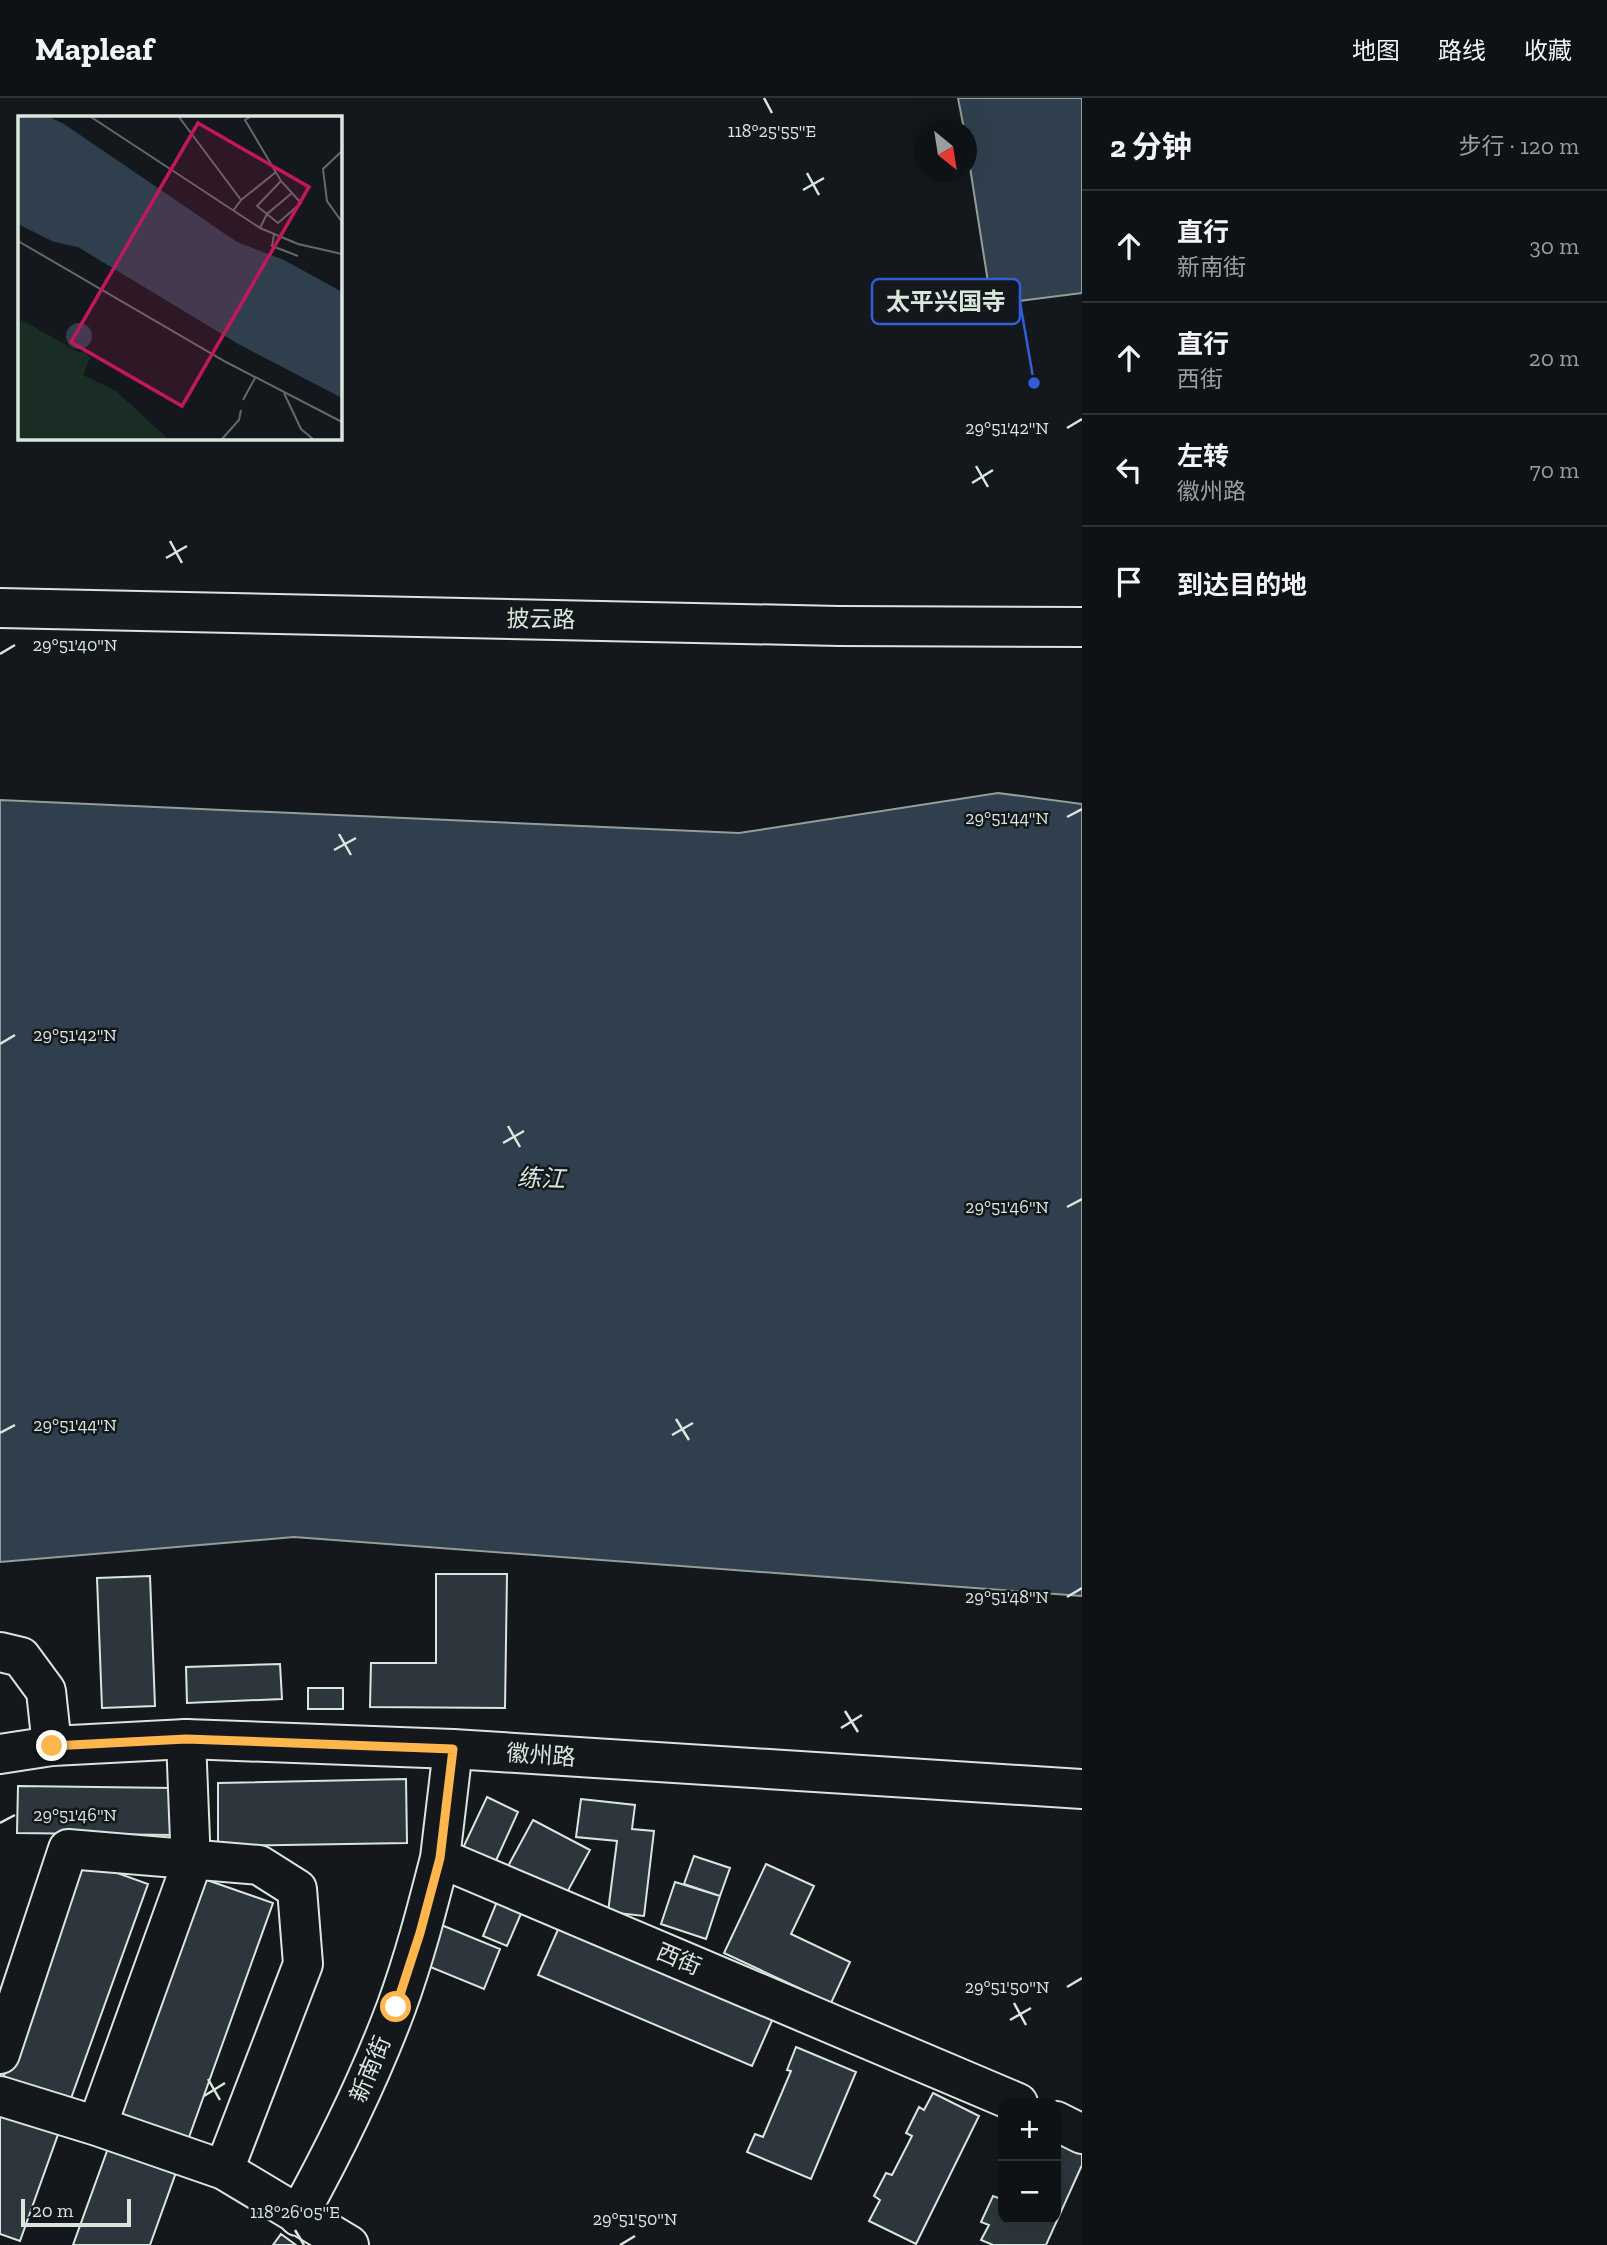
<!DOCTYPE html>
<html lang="zh">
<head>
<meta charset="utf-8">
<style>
  :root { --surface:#0f1215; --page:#181b1e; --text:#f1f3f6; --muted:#9b9ea0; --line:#2f3234 }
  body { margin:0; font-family:"Zilla Slab","Noto Sans SC",serif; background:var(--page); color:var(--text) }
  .controls { position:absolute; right:21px; bottom:21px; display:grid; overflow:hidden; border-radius:14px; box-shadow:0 7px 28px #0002 }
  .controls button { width:63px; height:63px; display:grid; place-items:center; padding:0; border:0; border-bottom:2px solid var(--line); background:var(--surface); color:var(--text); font:35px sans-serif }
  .compass { position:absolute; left:914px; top:21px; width:63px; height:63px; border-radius:50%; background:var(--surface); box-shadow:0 7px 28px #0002; rotate:150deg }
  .scale { position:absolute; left:21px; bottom:18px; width:110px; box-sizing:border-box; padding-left:7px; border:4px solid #d8e6dc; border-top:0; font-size:19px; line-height:24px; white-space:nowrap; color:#d8e6dc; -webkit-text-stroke:5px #14181c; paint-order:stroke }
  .stop { position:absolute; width:21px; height:21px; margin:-16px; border:5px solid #ffb74d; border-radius:50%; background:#fff }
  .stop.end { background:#ffb74d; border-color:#fff; box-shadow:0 2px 7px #0008 }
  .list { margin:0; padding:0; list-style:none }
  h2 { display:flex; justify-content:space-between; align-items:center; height:91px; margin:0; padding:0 28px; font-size:30px }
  h2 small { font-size:23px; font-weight:400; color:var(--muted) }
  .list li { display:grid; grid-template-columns:46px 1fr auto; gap:21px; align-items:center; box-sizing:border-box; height:112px; padding:0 28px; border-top:2px solid var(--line) }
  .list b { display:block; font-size:26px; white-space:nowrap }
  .list p { margin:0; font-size:23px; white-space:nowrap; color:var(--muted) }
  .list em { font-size:23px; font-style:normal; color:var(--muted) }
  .icon { flex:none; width:38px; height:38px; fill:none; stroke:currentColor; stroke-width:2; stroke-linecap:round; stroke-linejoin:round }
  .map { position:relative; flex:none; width:1082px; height:2147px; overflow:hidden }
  header { display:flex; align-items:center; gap:42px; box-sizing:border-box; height:98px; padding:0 35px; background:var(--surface); border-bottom:2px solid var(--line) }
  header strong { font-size:33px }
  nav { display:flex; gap:38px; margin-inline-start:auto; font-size:24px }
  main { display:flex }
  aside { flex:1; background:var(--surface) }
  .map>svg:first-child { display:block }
</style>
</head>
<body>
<header>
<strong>Mapleaf</strong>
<nav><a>地图</a><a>路线</a><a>收藏</a></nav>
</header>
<main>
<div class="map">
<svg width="1082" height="2147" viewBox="0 0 1082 2147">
  <rect width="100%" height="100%" fill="#14181c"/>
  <path fill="#2f3f4d" stroke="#939e99" stroke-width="2" d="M958 0H1082V195L1019 203 990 197 967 50V32L964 31Z
    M998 695 1082 706V1498L294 1439 0 1464V702L739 735Z"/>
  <path fill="#2c363c" stroke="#d8e6dc" stroke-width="2" d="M436 1476H507L505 1610 370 1609 371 1565H436Z
    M150 1478 155 1608 102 1610 97 1480Z
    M280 1566 282 1601 187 1605 186 1569Z
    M308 1590H343V1611H308Z
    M406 1681 407 1745 218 1748V1685Z
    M18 1688 174 1690 173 1737 17 1735Z
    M487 1699 518 1714 494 1767 462 1752Z
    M581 1701 635 1707 632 1731 654 1733 644 1818 608 1814 617 1743 576 1739Z
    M533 1722 590 1752 564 1800 507 1770Z
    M694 1758 730 1770 720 1798 684 1786Z
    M81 1762 148 1786 69 2006 2 1983Z
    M766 1766 814 1788 791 1836 850 1864 831 1905 724 1855Z
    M204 1781 273 1805 188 2042 120 2018Z
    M675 1784 720 1798 706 1841 661 1826Z
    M498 1801 523 1811 507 1848 483 1838Z
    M439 1826 500 1851 484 1891 423 1866Z
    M560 1827 774 1918 752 1968 538 1877Z
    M796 1949 856 1974 811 2081 747 2054 755 2036 763 2039 791 1973 787 1972Z
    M933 1995 979 2018 916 2146 869 2123 880 2102 874 2098 886 2075 892 2077 912 2038 906 2035 919 2009 924 2012Z
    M0 2006 61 2028 20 2143 0 2136Z
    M111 2042 179 2066 150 2147H73Z
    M1056 2042 1082 2054V2067L1046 2147H993L981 2142 989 2127 981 2124 993 2098 1001 2101 1003 2095V2121H1056Z
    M281 2136 296 2147H273Z"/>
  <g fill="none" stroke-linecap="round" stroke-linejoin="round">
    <g stroke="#d8e6dc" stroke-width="42">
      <path id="minor" d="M0 510 839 528 1082 529
        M0 1554 21 1559 46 1593 52 1648
        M453 1651 440 1760 1018 2005
        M0 1956 68 1751 259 1767 297 1791 303 1866 224 2072
        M0 1998 97 2028 224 2072 349 2147
        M1056 2023 1082 2036
        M97 2028 191 1767 186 1641
        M298 2118C335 2051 369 1982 396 1910 414 1861 427 1811 440 1760"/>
    </g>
    <g stroke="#d8e6dc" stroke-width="42">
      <path id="major" d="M0 1656 52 1648 186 1641 453 1651 1082 1691"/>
    </g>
    <use href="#minor" stroke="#14181c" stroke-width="38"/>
    <use href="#major" stroke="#14181c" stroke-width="38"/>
  </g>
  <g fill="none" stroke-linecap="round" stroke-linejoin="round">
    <path stroke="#ffb74d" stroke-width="9" d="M52 1648 186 1641 453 1651 440 1760 420 1835 396 1909"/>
  </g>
  <path fill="none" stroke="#d8e6dc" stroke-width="2.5" d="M764 0 772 15M807 75 819 97M803 92 824 80M1067 330 1082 321M976 368 988 389M972 385 993 372M170 443 182 465M166 460 187 448M0 556 15 547M1067 719 1082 711M339 736 351 757M334 752 356 740M0 946 15 937M508 1028 520 1049M503 1045 524 1033M1067 1109 1082 1101M676 1321 689 1342M0 1335 15 1327M672 1337 693 1325M1067 1499 1082 1490M845 1613 858 1634M841 1630 862 1617M0 1725 15 1717M1067 1889 1082 1880M1014 1905 1026 1927M1010 1922 1031 1910M208 1981 220 2002M204 1998 225 1985M295 2132 304 2147M620 2147 635 2138"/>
  <g text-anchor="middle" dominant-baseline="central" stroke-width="5" stroke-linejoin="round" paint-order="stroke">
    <g font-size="23" fill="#d8e6dc" stroke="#14181c">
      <text transform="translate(541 521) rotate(1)">披云路</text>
      <text transform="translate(541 1657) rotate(4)">徽州路</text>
      <text transform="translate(679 1861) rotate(23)">西街</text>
      <text transform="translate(370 1971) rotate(-67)">新南街</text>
    </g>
    <g font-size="24" font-style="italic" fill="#d8e6dc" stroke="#14181c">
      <text transform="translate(541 1080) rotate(2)">练江</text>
    </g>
  </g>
  <g transform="translate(18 18)">
    <rect width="324" height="324" fill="#14181c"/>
    <path d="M4 204 60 236H67L72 242 65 259 98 275 150 323H0V209Z" fill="#1a2d24"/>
    <path d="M0 1H31L46 8 219 126 266 144 324 176V282L222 229 60 131 36 126 0 108ZM48 220a13 13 0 1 1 26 0a13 13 0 1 1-26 0Z" fill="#2f3f4d"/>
    <path fill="none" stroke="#626a69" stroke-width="2" d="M73 1 242 112 280 128 324 138M161 1 223 84 215 95M232 1 227 4 263 65 283 87 260 107 239 90 263 65M324 35 305 53 309 85 324 106M223 84 258 56M242 112 249 98 274 77M256 119 254 130 280 140M0 125 208 246 324 306M266 277 283 313 295 323M225 284 237 262M204 323 221 304 223 294"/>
    <path fill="#c2185b" fill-opacity="0.15" stroke="#c2185b" stroke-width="3.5" d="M180 7 291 71 164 290 53 226Z"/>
    <rect width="324" height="324" fill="none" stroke="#d8e6dc" stroke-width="3.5"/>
  </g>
  <g font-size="18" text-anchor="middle" fill="#d8e6dc" stroke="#14181c" stroke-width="5" stroke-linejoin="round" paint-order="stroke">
    <text x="772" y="39">118°25'55"E</text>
    <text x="1007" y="336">29°51'42"N</text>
    <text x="75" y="553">29°51'40"N</text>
    <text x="1007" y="726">29°51'44"N</text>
    <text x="75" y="943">29°51'42"N</text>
    <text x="1007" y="1115">29°51'46"N</text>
    <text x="75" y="1333">29°51'44"N</text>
    <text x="1007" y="1505">29°51'48"N</text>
    <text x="75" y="1723">29°51'46"N</text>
    <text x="1007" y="1895">29°51'50"N</text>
    <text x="295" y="2120">118°26'05"E</text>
    <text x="635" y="2127">29°51'50"N</text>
  </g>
  <path fill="none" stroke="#305dd8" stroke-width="2.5" d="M1034 285L1020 204"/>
  <circle fill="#305dd8" stroke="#14181c" stroke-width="2.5" cx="1034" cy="285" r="7"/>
  <rect fill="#14181c" stroke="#305dd8" stroke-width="2.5" x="872" y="181" width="148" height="45" rx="7"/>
  <g font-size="24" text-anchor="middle" font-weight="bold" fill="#d8e6dc">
    <text x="946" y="212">太平兴国寺</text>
  </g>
</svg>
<div class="controls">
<button>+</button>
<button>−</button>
</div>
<svg class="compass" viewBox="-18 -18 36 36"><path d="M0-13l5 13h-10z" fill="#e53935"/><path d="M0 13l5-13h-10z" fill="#9b9ea0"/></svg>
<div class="scale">20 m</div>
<div class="stop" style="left:396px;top:1909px"></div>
<div class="stop end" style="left:52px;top:1648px"></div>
</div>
<aside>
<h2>2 分钟<small>步行 · 120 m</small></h2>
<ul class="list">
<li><svg class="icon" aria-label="ahead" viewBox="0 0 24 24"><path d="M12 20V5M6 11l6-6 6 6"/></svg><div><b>直行</b><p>新南街</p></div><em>30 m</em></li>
<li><svg class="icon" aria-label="ahead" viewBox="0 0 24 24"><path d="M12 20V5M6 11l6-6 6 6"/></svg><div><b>直行</b><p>西街</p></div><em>20 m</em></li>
<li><svg class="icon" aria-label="left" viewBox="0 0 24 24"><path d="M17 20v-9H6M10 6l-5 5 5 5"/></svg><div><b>左转</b><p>徽州路</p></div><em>70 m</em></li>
<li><svg class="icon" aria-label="arrive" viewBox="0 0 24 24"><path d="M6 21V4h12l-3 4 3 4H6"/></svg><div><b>到达目的地</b></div></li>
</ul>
</aside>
</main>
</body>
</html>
